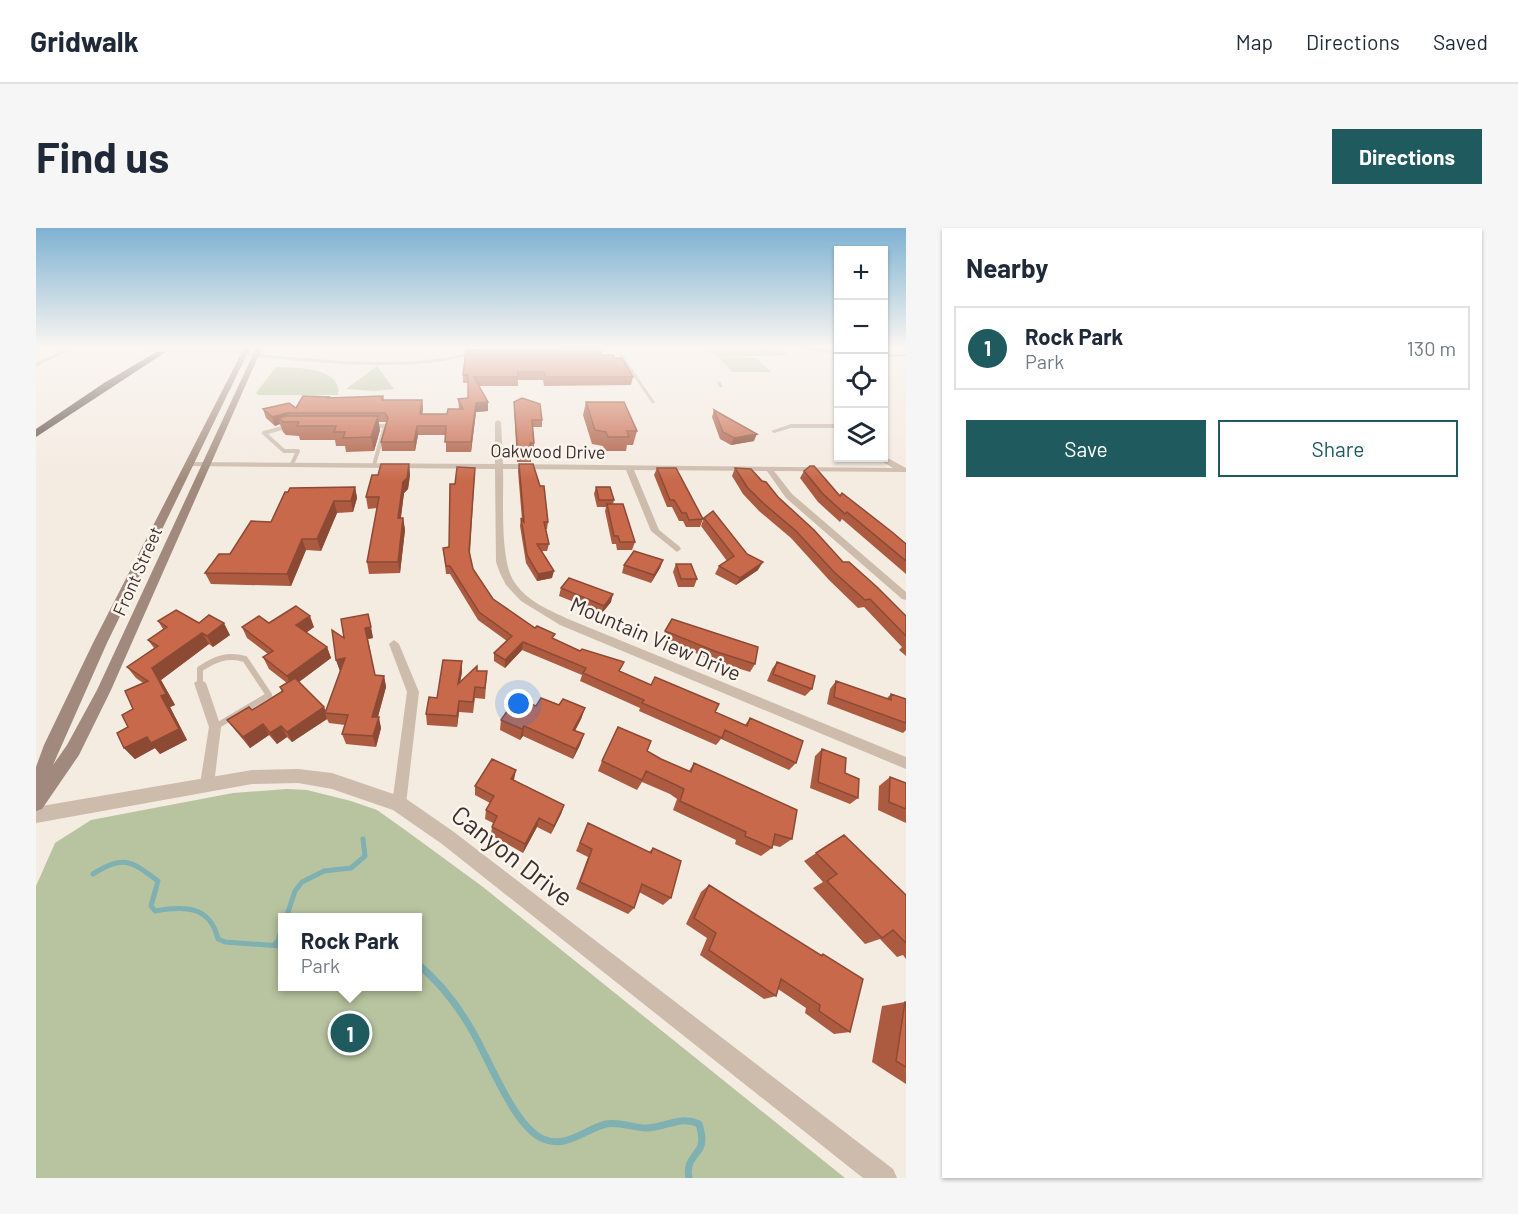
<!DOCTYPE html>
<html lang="en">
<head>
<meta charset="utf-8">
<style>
  :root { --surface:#fff; --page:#f6f6f7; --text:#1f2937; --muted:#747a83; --line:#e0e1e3; --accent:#1f5a5e }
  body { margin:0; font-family:Barlow,sans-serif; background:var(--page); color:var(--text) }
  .controls { position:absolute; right:18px; top:18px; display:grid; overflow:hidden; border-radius:0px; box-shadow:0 2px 4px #0004 }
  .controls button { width:54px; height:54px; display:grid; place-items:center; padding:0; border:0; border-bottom:2px solid var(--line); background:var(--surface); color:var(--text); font:30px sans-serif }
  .you { position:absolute; left:483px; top:476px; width:21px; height:21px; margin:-15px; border:4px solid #fff; border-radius:50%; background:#1a73e8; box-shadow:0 0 0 9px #1a73e833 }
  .badge { display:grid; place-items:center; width:39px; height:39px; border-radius:50%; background:var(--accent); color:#fff; font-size:20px; font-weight:700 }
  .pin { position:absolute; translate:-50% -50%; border:3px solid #fff; box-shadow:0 2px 6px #0006 }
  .popup { position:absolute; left:242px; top:685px; width:144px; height:78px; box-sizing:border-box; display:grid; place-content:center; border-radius:0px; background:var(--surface); filter:drop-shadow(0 2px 4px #0005); font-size:20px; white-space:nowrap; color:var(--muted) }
  .popup b { font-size:22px; color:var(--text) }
  .popup::after { content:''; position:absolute; left:50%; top:100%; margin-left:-12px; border:12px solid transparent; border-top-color:var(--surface) }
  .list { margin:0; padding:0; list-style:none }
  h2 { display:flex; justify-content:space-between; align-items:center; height:78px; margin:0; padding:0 24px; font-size:26px }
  h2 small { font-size:20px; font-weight:400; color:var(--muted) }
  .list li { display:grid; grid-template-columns:39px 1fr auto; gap:18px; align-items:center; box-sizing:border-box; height:84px; margin:0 12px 12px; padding:0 12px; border:2px solid var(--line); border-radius:0px }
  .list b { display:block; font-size:22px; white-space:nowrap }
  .list p { margin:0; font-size:20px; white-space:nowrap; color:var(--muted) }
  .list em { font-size:20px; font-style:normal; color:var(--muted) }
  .actions { display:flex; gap:12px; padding:18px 24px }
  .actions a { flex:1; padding:14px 0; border:2px solid var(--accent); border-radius:0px; text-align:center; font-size:21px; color:var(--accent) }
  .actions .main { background:var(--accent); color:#fff }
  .icon { flex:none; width:33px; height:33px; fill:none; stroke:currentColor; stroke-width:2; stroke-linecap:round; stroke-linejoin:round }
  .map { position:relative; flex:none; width:870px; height:950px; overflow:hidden; border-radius:0px }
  header { display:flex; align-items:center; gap:36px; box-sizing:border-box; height:84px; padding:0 30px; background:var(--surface); border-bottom:2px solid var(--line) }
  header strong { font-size:28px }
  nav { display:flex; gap:33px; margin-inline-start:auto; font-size:21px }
  .intro { display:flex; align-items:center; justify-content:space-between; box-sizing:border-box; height:144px; padding:0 36px }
  h1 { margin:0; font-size:42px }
  .button { padding:15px 27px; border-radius:0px; background:var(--accent); color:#fff; font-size:21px; font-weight:700 }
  main { display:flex; gap:36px; padding:0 36px }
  aside { flex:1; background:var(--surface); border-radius:0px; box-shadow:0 2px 4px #0004 }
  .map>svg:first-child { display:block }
</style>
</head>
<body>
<header>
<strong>Gridwalk</strong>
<nav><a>Map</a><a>Directions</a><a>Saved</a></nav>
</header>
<div class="intro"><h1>Find us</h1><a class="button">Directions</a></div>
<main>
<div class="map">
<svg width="870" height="950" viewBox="0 0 870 950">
  <rect width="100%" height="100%" fill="#f4ebe1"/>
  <path fill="#b8c4a0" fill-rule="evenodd" d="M670 120H742L753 127 681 129Z
    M683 130H720L735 144H696Z
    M341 138 358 161 339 163 310 161Z
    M240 139C258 140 307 138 302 167H223L220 165Z
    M251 561 271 562 315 573 341 582 372 604 447 659 809 950H0V658L19 615 55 592 197 565ZM246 690H382V758H246Z"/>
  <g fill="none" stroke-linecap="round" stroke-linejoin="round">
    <path stroke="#7fb0b2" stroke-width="2" d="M770 120 802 125
      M848 128 870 127"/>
    <path stroke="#7fb0b2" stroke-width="5" d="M57 646C88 627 94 632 122 653L115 678 119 683C148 678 174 677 182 711L189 714 246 718
      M250 690 259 663 266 654 288 643 315 640 329 628 327 611
      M241 716 246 699"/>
    <path stroke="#7fb0b2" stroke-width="7" d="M240 716 246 718
      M382 736C403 754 420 775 434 799 452 828 476 895 505 910 529 922 547 902 570 896 583 893 597 900 610 900 630 900 643 887 663 896 665 903 668 913 664 920 657 931 650 935 653 950"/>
    <path stroke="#cdbbac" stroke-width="3" d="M220 127C280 133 393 146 447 120
      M585 127 617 174
      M0 137 35 120
      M683 155 685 158"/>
    <path stroke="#cdbbac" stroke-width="4" d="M253 198 228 205 248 223H262L256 236
      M335 198H349L338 237"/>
    <path stroke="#cdbbac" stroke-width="6" d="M164 455V441C179 431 191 426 209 431L233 467 179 499"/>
    <path fill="#cdbbac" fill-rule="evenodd" d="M462 192 465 194 467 236 857 240 844 232V230L848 228 870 240V244L738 243 756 266 870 364V372L866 371 750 270 731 243 598 242 623 302 644 319 645 321 641 324 615 303 590 242 467 241C468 269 463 334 479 355 491 373 513 382 532 391L870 529V541L524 397 485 373 470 357 464 345 460 334 459 241 153 238 149 236 153 234 459 236V194Z
      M755 196H799L802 197V202L798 200H755L738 205 735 203Z
      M358 412 363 416 383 464 370 576 368 581 363 582 358 581 356 576 371 464 353 416Z
      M164 451 170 455 185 499 178 556 176 560 171 562 166 560 164 556 173 499 158 455Z"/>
    <path fill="#cdbbac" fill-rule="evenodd" d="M148 120H192L223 127 220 129 192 124 150 123Z
      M262 541 296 545 369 570 418 604 857 941 861 950H827L406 616 357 582 296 561 262 555 216 556 0 595V579L216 542Z"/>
    <path fill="#a18a7d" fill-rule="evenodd" d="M208 120H214L71 415 17 537 31 517 61 462 220 120H226L75 462 43 527 6 581 0 583V539L8 517 57 415Z"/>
    <path fill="#5c4a42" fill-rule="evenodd" d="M127 120H136L0 209V201L68 155Z"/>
    <path stroke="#cdbbac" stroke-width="7" d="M111 120 150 121"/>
  </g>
  <path fill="#ac5a40" d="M566 127 579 130 597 149 595 157 508 158 507 152H482V158H443L452 174V183L440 184 435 224H410V207H382L379 223H346L345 214 350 194H342L344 202 338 223 310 224 309 218H300L299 212H264L263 208 250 207 247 204 244 196 239 198 230 190 227 181 260 180 293 170 347 168 348 172H386L387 181 386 186H411L423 181 422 171 432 170V155H427V147Z
    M478 174 506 192V199H496L498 215V222H495V234H481L478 180Z
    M550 174 601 203 597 217H591L590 223H569L567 218 556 216 547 187Z
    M678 182 718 213 695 217 684 211 676 189Z
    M373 236 374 247 372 261 368 265 365 290H367L369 302 364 345 333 346 331 334 341 280 332 281 330 269 342 247Z
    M483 236 512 294 511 301H510L513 316 511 323H506L516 350 501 353 490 335 484 298 485 290 486 292 482 243Z
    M439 240 434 326 437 341 457 371 499 400 518 411 584 444 709 497 714 490 760 535 753 542 685 511 680 517 603 483 604 480 544 453 546 447 486 422 469 440 458 433V425L471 413 442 392 414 346H410L408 328 407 320 413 319 419 256Z
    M621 240 667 291 664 299H650L647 293H643L636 279H631L618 247Z
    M699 240 742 269 807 334 870 388V428L863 422 866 419 828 379 822 380 793 352 755 310 723 283 707 266 696 248Z
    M768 243 804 268 870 316V346L806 291 804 294 782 274 764 250Z
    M319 259 321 270 317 284 301 285 285 323 270 322 255 358 175 356 169 345 194 326Z
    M560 259 578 272 577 276 599 314 596 322H581L580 316H576L569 283 570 279H561L558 266Z
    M668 290 722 342 700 357 679 346 683 338 691 333 665 298Z
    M627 332 624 340 615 355 586 345 588 337Z
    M640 336 661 351 658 359H642L637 344Z
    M525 360 575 374 566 385 523 368Z
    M332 386 337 410 332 411 339 447 348 448 350 459 342 489 345 500 340 519 310 516 306 506 309 497 293 495 291 491 256 514 251 509 241 516 233 507 214 520 199 502 191 492 216 482 246 464 244 459 251 455 233 441 227 429 232 426 211 410 206 399 233 395 278 399 270 405 291 419 295 430 263 454 290 483 304 443 300 432 308 410Z
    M122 393 163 395 194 407 177 419 173 416 125 452 139 477 134 479 151 512 124 526 119 520 99 531 88 520 92 499 107 455 100 450 91 439 118 420 112 412 127 401Z
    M629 403 719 436 714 444 676 432 626 411Z
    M426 433V444L424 454 441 443H451L449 471 439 470 437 485 423 484 421 499 391 497 390 486Z
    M741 434 776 461 769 468 731 453 736 441Z
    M800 453 850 471 855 466 870 471V502L867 505 791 476 794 461Z
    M523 477 549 480 545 491 539 503 548 506 544 517 537 531 487 508 484 512 464 502 465 492 500 478Z
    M786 521 809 545 822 570 814 576 774 560 779 528Z
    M611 523 625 531 653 543 658 535 756 611 744 619 736 617V620L725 628 699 616 700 612 637 582 641 571 634 566 606 554 601 562 562 543 566 533Z
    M854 549 870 555V595L842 582 843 558Z
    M478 552 528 577 525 586 515 606 501 599 487 625 455 607 456 599 457 595 449 591 450 582 454 575 439 567V558Z
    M552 595 613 624 617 620 635 670 627 677 603 664 598 680 592 686 540 661 552 629 540 623Z
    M808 607 870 667V731L867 727 861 729 844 711 829 716 777 660 787 654 768 633Z
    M673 657 784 727 787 726 814 804 798 806 769 785 770 780 742 761 740 768 728 771 664 727 671 710 650 696 665 664Z
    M869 774H870V856L836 834 846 778Z"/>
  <path fill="#8c4a34" d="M386 172 387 181 385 195 384 186Z
    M452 174V183L440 184 435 224V214L440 175Z
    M251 185 253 194 243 190 244 196 239 198 236 189Z
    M342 188 344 202 338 223 335 209Z
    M381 198 382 207 379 223 378 214Z
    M721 206 718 213 695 217 698 210Z
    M373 236 374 247 372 261 368 265 363 302 362 290 367 254Z
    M319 259 321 270 317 284 315 273Z
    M298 273 301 285 285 323 281 311Z
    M367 290 369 302 364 345 362 334Z
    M266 311 270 322 255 358 251 346Z
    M627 332 624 340 615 355 618 347Z
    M727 334 722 342 700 357 704 350Z
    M518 343 516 350 501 353 502 346Z
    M577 366 575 374 566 385 568 378Z
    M274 388 278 399 264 409 260 397Z
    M188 395 194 407 177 419 171 408Z
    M335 399 337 410 332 411 329 400Z
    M166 405 173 416 125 452 139 477 134 479 151 512 124 526 119 520 99 531 88 520 125 468 116 440Z
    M487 414 486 422 469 440V432Z
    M291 419 295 430 256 459 251 448Z
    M309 430 304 443 300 432Z
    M426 433V444L422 467V456Z
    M348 448 350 459 339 499 336 489Z
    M423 473V484L421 499V488Z
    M288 479 291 485H289L291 491 256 514 251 504Z
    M549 480 545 491 534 512 537 502Z
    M343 489 345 500 340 519 337 508Z
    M227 496 233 507 214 520 207 509Z
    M245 498 251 509 241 516 234 505Z
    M488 498 487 508 484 512 486 501Z
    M548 506 544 517 537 531 540 521Z
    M480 542 478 552 475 551Z
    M528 577 525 586 515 606 518 598Z
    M503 590 501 599 487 625 489 616Z"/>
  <path fill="#c8694b" stroke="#8c4a34" stroke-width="1.5" d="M430 122 564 123 566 127H577L579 130H586L597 149H509L508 144H482V149H438L452 174 440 175 435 214H409L410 198H381L378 214H345L352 190 349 185H251L236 189 227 181 253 175 260 180 267 168 293 169 292 170 347 168 346 172H386L384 186H411L412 181H427L422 171 432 170V147H427Z
    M486 170 504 176 506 192H496L498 215H494L495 227H482L478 174Z
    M550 174H588L601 203H591L593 209H572L570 204 559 202Z
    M678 182 721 206 698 210 687 204Z
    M250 188H342L335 209 307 210 309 204H298L300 198H261L263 194H247L243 190Z
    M345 236H373L371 250 367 254 362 290H367L362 334H331L343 269H330L336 247H342Z
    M483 236H497L504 258H508L512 294H508L513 316H501L518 343 502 346 491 327 485 290 488 294Z
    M774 238H778L804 268 806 265 856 304 870 316V333L811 284 809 286 787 266 768 243Z
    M421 239 439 240 433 323 437 341 457 371 499 400 501 398 519 406 516 410 544 423 546 421 588 434 583 443 615 457 619 449 683 476 679 484 711 498 714 490 767 513 760 535 689 502 686 510 606 475 608 472 547 445 550 440 487 414 469 432 458 425 476 408 443 384 414 338H410L407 320 413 319 414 256H419Z
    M621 240H640L667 291 653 292 650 285H646L638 272H634Z
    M699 240 715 241 726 253 730 254 742 269 778 302 807 334H813L841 359 870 388V408L834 371 829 372 798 344 760 303 727 275 711 259Z
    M319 259 315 273H298L281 311H266L251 346 169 345 183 326H194L215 293 235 294 249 264H252L254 260Z
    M560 259H574L578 272H563Z
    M571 276H587L599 314H584L582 308H578Z
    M677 283 711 326 727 334 704 350 683 338 698 328 668 290Z
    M598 323 627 332 618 347 588 337Z
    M640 336H655L661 351H645Z
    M533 350 577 366 568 378 525 360Z
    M260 378 274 388 260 397 291 419 251 448 227 429 237 423 206 399 223 388 233 395Z
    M140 382 163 395 173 387 188 395 171 408 166 405 116 440 130 466 125 468 143 501 115 515 111 509 88 520 81 505 92 499 86 487 97 481 89 463 112 453 91 439 122 418 112 412 131 399 122 393Z
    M332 386 335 399 329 400 339 447 348 448 336 489H343L337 508 306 506 312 487 289 485 309 430 300 432 296 402 308 410 305 391Z
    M636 391 722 419 719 436 681 424 629 403Z
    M407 432 426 433 422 456 441 438V443H451L449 460 439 459 437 474 423 473 421 488 390 486 393 469 401 470Z
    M741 434 779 448 776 461 737 446Z
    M259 450 288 479 251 504 245 498 234 505 227 496 207 509 191 492 213 479 216 482 247 463 244 459Z
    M800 453 855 472V466L870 471V495L798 469Z
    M480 470 500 478 505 470 523 477 527 471 549 480 537 502 548 506 540 521 488 498 486 501 465 492Z
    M582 499 615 513 611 523 625 531 655 544 658 535 761 582 756 611 739 606 736 620 709 608 710 604 644 573 648 561 640 557 610 543 606 552 566 533Z
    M786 521 810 530 809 545 823 551 822 570 782 554Z
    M456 531 480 542 475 551 528 577 518 598 503 590 489 616 456 599 461 588 450 582 458 568 439 558Z
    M854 549 870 555V581L853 574Z
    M552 595 615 625 617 620 645 633 635 670 606 656 598 680 544 654 556 621 544 615Z
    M808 607 870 667V715L857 702 846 710 791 653 801 646 780 625Z
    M673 657 786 728 787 726 827 751 814 804 783 783 784 777 745 751 740 768 673 722 680 705 658 690Z
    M869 774H870V839L860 833Z"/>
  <linearGradient id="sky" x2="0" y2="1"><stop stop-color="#7eb2d2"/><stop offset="0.47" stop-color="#faf6f2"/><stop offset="1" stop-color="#faf6f2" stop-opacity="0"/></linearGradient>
  <rect width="870" height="253" fill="url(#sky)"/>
  <g text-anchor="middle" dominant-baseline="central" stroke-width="5" stroke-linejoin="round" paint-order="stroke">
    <g font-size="18" fill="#3b302b" stroke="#fbf5ee">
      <text transform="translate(512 223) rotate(1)">Oakwood Drive</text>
      <text transform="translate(101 343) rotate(-66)">Front Street</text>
    </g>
    <g font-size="21" fill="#3b302b" stroke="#fbf5ee">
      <text transform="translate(620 410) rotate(23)">Mountain View Drive</text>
    </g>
    <g font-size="26" fill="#3b302b" stroke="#fbf5ee">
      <text transform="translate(477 627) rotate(38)">Canyon Drive</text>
    </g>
  </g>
</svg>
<div class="controls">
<button>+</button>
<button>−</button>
<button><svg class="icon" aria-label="locate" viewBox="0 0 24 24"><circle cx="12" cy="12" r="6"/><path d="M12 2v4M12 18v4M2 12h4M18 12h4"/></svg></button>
<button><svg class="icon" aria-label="layers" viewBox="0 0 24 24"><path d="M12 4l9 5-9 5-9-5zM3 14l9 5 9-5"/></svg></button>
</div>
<div class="you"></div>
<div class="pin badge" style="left:314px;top:805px">1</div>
<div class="popup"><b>Rock Park</b>Park</div>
</div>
<aside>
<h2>Nearby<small></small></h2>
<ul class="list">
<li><span class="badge">1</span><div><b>Rock Park</b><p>Park</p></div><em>130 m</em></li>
</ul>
<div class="actions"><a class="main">Save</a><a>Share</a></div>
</aside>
</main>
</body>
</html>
